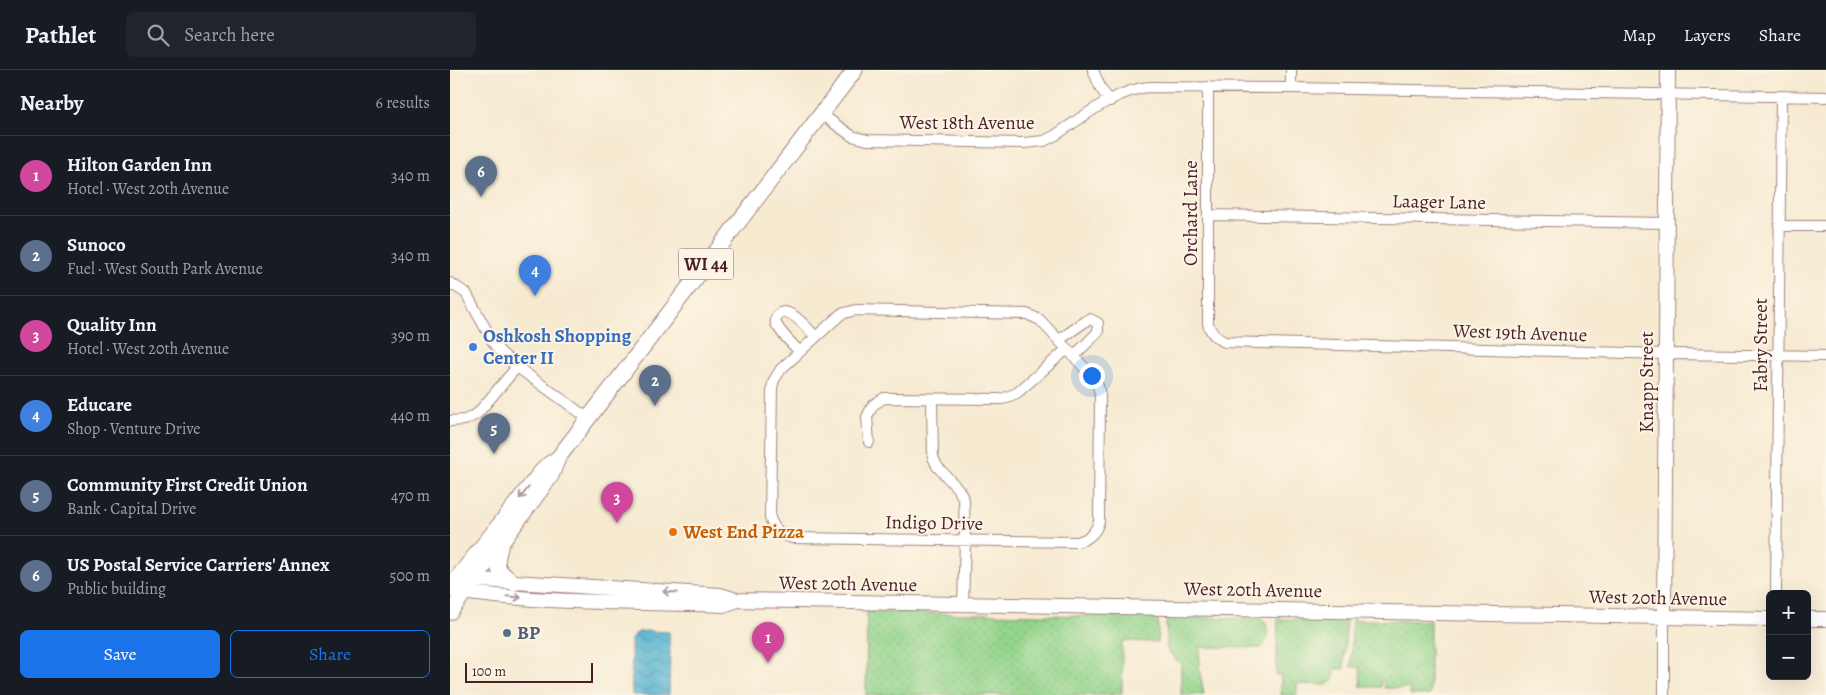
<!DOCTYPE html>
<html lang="en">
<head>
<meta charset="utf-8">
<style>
  :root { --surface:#171b24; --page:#20242c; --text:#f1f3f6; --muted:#9ea1a6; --line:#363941; --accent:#1a73e8 }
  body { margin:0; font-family:Alegreya,serif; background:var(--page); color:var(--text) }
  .controls { position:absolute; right:15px; bottom:15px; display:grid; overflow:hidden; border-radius:8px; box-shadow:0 5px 20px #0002 }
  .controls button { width:45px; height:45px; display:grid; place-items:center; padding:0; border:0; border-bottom:1px solid var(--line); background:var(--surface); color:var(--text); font:25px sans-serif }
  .scale { position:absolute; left:15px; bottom:12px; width:128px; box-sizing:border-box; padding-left:5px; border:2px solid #4a1f2b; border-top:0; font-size:14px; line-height:18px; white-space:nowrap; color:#4a1f2b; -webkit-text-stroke:4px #fcf5e5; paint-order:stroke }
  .you { position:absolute; left:641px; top:305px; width:18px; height:18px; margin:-12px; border:4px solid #fff; border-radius:50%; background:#1a73e8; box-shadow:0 0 0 8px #1a73e833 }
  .badge { display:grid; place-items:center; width:32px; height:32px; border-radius:50%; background:var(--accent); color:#fff; font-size:16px; font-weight:700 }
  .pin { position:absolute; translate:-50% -41px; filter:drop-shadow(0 1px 2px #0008) }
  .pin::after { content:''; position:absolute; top:26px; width:18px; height:15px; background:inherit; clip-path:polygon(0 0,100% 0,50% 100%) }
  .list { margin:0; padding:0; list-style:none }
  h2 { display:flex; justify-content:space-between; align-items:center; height:65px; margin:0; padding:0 20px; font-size:21px }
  h2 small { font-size:16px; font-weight:400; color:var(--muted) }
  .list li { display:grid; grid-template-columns:32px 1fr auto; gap:15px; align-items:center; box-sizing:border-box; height:80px; padding:0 20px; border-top:1px solid var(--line) }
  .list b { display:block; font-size:19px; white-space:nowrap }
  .list p { margin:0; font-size:16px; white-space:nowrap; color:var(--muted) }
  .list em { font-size:16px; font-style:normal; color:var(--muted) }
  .actions { display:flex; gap:10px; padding:15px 20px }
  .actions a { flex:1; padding:11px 0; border:1px solid var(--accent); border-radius:8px; text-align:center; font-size:18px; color:var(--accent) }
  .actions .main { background:var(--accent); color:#fff }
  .icon { flex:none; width:28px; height:28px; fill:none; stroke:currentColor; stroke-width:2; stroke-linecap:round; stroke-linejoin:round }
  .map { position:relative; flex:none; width:1376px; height:625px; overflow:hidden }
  header { display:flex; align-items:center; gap:30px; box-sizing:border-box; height:70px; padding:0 25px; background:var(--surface); border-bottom:1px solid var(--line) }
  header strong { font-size:24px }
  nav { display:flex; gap:28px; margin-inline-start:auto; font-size:18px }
  .search { width:350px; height:45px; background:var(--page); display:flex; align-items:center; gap:12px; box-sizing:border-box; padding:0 18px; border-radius:8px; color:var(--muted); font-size:19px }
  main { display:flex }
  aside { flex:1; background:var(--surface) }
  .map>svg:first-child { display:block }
</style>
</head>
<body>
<header>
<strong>Pathlet</strong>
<div class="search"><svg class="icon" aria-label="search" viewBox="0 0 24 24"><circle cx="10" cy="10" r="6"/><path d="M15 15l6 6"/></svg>Search here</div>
<nav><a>Map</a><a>Layers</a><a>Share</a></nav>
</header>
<main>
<aside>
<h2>Nearby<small>6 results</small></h2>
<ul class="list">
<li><span class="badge" style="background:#d1479c">1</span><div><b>Hilton Garden Inn</b><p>Hotel · West 20th Avenue</p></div><em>340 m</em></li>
<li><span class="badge" style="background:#5c6f8a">2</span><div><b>Sunoco</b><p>Fuel · West South Park Avenue</p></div><em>340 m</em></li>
<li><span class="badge" style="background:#d1479c">3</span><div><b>Quality Inn</b><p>Hotel · West 20th Avenue</p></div><em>390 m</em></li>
<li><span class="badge" style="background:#3f7fe0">4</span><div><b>Educare</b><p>Shop · Venture Drive</p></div><em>440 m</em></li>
<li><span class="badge" style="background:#5c6f8a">5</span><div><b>Community First Credit Union</b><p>Bank · Capital Drive</p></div><em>470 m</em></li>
<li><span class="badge" style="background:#5c6f8a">6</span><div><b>US Postal Service Carriers' Annex</b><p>Public building</p></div><em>500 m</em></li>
</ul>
<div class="actions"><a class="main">Save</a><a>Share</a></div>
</aside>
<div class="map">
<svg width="1376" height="625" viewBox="0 0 1376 625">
  <defs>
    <pattern id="grass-dots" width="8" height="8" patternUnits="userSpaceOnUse" patternTransform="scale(1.25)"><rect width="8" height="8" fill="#93d48b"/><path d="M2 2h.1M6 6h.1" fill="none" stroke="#80b678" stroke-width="1.8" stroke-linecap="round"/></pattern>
    <pattern id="water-waves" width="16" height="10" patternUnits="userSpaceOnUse" patternTransform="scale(1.25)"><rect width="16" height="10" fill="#51b2d0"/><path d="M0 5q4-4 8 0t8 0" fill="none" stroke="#4590a9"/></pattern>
  </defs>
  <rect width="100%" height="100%" fill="#fcf5e5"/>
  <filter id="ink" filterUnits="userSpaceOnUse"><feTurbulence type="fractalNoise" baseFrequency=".02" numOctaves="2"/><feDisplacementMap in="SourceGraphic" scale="10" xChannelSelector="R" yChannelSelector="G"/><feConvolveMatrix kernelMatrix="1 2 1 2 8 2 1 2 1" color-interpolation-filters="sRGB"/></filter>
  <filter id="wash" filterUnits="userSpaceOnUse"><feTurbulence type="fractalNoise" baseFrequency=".0096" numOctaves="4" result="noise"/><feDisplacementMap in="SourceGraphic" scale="20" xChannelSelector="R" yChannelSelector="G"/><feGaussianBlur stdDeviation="1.12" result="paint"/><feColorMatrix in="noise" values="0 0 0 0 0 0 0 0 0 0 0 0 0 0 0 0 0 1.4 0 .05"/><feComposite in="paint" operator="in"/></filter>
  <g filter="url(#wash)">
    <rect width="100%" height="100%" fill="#f6ead1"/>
    <path fill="url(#grass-dots)" stroke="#6e7a5b" d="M417 542 706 547 708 552V572L672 571V624H663V625H416Z
      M719 547 813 549C820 557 819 570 811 578L750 577 749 596 754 625H731V595L717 580 716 553Z
      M828 549 896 550 894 599H885L884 608 880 613 877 611 878 615 847 614V625H831V605H826Z
      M902 550 980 551V625H960V618H934V610H931V617H911L910 597H901Z"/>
    <path fill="url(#water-waves)" stroke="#4e687e" d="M197 561 219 562 220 582 219 625H182L181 570C185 562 188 562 197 561Z"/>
  </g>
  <g filter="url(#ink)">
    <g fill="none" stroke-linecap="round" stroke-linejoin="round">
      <g stroke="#a0847e" stroke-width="12">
        <path id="street" d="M643 0 651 19 660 31
          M841 0V18
          M758 17V253C760 263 766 268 775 272L1216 284 1376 286
          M371 44 402 66 417 70 574 73 594 71 604 66C632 48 665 20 699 17L841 18 1376 27
          M759 145 1218 153
          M1329 156H1376
          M0 213 16 223 43 272 50 282 67 297 139 349
          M406 240 577 244 590 250 643 307 648 316 650 325 649 451C646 463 639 469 627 472L342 468C330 465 324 459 320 448L322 318 324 310 331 299 391 244Z
          M609 270 636 251 640 249 648 253V262L624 286
          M349 281C343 275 328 260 326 253 325 249 327 245 330 243 340 237 358 259 365 266
          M482 330 483 387 487 396 509 420 514 430 515 471 513 534
          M0 351 15 350 27 344 67 297
          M419 372 417 347 423 335 434 328 552 329 567 323 616 280
          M1326 524 1331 27
          M1214 547V625"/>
      </g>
      <g stroke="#a0847e" stroke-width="16">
        <path id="secondary" d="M15 509 270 525 286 530 1320 549
          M5 521C94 534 184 532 273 535L285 531
          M1214 547 1218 0
          M1357 549H1376"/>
      </g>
      <g stroke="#a0847e" stroke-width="17">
        <path id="primary" d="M50 478C44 498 48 501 64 513
          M0 517 95 397 108 388
          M0 542 101 406 108 388 405 0"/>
      </g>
      <use href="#street" stroke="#fff" stroke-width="10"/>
      <use href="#secondary" stroke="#fff" stroke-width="14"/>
      <use href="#primary" stroke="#fff" stroke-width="15"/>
    </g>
    <defs><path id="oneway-shaft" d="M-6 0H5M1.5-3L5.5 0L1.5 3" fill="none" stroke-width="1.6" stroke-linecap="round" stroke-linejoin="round" transform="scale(1.25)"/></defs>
    <g stroke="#ae9aa0">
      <use href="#oneway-shaft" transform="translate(74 423) rotate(129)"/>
      <use href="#oneway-shaft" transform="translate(220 522) rotate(-176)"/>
      <use href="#oneway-shaft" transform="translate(64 527) rotate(5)"/>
    </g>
  </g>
  <circle fill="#3f7fe0" stroke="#fcf5e5" stroke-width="2" cx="23" cy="277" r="5"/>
  <circle fill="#e8710a" stroke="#fcf5e5" stroke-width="2" cx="223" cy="462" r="5"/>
  <circle fill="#5c6f8a" stroke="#fcf5e5" stroke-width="2" cx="57" cy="563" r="5"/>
  <g text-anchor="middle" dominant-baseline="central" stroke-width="4" stroke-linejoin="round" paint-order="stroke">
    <rect fill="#fcf5e5" stroke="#7f5f63" stroke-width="1" x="228.5" y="178.5" width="55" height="31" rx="4"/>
    <g font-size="18" font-weight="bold" fill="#4a1f2b">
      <text x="256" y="194">WI 44</text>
    </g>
    <g font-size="19" fill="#4a1f2b" stroke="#fcf5e5">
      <text x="517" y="53">West 18th Avenue</text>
      <text transform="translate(989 132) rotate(1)">Laager Lane</text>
      <text transform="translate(741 143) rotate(-90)">Orchard Lane</text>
      <text transform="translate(1070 263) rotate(2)">West 19th Avenue</text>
      <text transform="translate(1311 275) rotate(-90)">Fabry Street</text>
      <text transform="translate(1197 312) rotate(-90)">Knapp Street</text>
      <text transform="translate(484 453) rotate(1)">Indigo Drive</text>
      <text transform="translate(398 514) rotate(1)">West 20th Avenue</text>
      <text transform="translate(803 520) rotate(1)">West 20th Avenue</text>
      <text transform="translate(1208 528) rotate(1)">West 20th Avenue</text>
    </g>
    <g font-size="19" font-weight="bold" fill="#366cbe" stroke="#fcf5e5" text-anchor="start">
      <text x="33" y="266">Oshkosh Shopping<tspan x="33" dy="22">Center II</tspan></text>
    </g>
    <g font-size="19" font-weight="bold" fill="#c56008" stroke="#fcf5e5" text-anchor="start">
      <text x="233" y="462">West End Pizza</text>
    </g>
    <g font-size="19" font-weight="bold" fill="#4e5e75" stroke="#fcf5e5" text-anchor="start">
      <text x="67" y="563">BP</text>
    </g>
  </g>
</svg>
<div class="controls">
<button>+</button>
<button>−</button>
</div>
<div class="scale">100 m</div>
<div class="you"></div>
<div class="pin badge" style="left:318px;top:593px;background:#d1479c">1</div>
<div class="pin badge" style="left:205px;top:336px;background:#5c6f8a">2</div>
<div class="pin badge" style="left:167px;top:453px;background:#d1479c">3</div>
<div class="pin badge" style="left:85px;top:226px;background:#3f7fe0">4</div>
<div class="pin badge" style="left:44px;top:384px;background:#5c6f8a">5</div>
<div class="pin badge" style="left:31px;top:127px;background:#5c6f8a">6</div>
</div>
</main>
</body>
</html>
